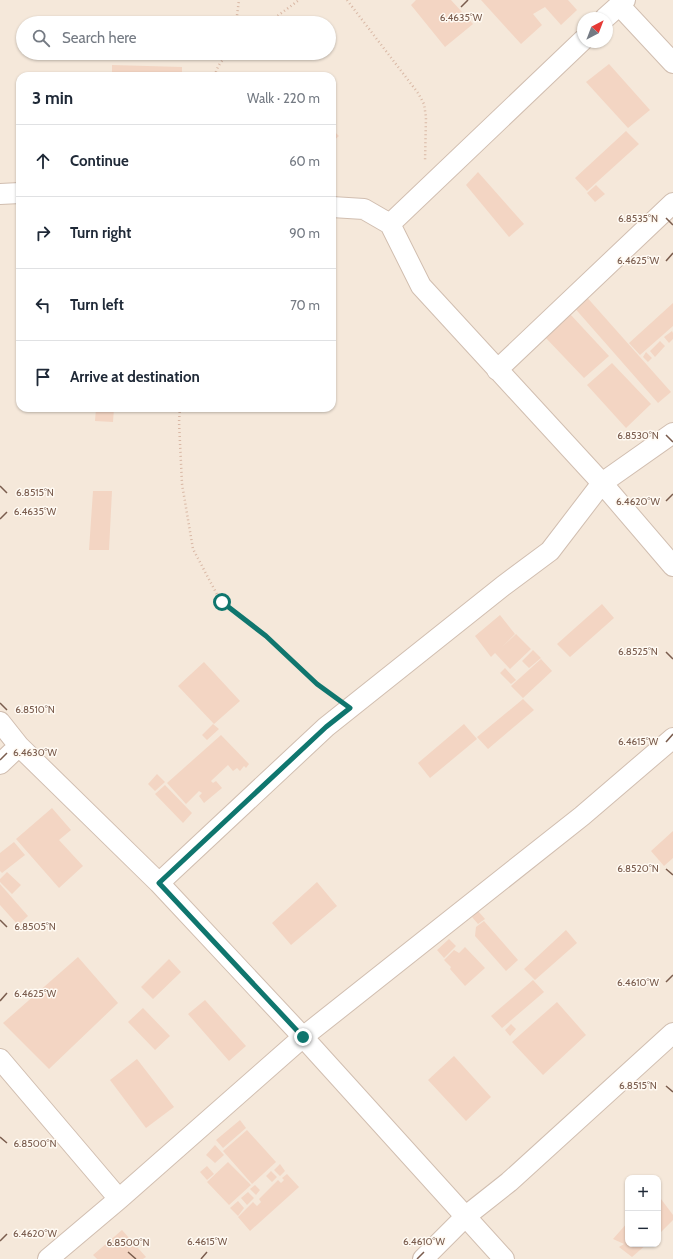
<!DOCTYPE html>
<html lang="en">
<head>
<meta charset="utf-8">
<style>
  :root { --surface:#fff; --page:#f6f6f7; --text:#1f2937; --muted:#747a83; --line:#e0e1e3 }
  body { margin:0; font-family:Cabin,sans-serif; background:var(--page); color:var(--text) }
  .controls { position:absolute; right:12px; bottom:12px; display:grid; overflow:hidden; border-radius:8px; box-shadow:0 1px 3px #0004 }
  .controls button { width:36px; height:36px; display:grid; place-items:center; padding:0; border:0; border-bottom:1px solid var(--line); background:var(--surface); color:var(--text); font:20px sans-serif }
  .compass { position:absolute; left:577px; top:12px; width:36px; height:36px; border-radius:50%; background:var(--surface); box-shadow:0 1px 3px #0004; rotate:42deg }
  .stop { position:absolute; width:12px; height:12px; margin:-9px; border:3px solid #0f766e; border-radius:50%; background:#fff }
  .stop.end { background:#0f766e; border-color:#fff; box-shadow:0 1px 4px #0008 }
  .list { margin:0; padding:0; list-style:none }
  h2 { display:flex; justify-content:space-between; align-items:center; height:52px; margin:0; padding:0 16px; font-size:17px }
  h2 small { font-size:13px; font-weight:400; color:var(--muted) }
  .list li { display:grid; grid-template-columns:26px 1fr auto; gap:12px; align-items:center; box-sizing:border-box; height:72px; padding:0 16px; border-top:1px solid var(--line) }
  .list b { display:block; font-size:15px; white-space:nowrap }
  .list em { font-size:13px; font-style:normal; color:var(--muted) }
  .icon { flex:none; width:22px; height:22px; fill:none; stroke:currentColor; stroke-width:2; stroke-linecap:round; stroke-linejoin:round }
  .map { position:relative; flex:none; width:673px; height:1259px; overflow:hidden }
  .search { position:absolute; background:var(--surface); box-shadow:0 1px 3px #0004; left:16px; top:16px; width:320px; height:44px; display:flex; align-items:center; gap:10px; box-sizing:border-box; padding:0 14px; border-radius:22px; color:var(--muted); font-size:15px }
  .panel { position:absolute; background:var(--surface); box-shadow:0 1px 3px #0004; left:16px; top:72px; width:320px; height:340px; border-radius:12px }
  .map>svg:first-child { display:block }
</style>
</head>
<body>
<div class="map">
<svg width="673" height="1259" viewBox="0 0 673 1259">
  <rect width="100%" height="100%" fill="#fdf6ec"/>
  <path fill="#f5e8da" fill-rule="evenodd" d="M0 0H673V1259H0ZM583 18H607V42H583ZM23 23H329V53H23ZM20 76H332V408H20ZM628 1178H658V1244H628Z"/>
  <path fill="#f3d5c3" d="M416 0H451L473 24 445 47 411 5Z
    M481 0H568L577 10 561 25 545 7 533 14 542 25 521 44Z
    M132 53H146V55L132 54Z
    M147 53H172V55L147 54Z
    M175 53H192V55H175Z
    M609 64 650 110 628 128 586 82Z
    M112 65 182 67V76H112Z
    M332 129 339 136 332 142Z
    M626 131 639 144 587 191 575 178Z
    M478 172 524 224 509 237 466 185Z
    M596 185 605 194 595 202 587 193Z
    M584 294 671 392 658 403 572 305Z
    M673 303V326L640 355 629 343Z
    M570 314 609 356 584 378 544 336Z
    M672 331 673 333V339L669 343 664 337Z
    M660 341 665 346 655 357 650 351Z
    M646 352 652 358 648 362 643 357Z
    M612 363 651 404 626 428 587 385Z
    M96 408H114L113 422 95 421Z
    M93 491H112L109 550H89Z
    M602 604 614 618 570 657 557 644Z
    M500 615 515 634 501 648 516 634 531 649 510 669 495 653 491 657 475 636Z
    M533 650 541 658 529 668 522 661Z
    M541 659 552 671 523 698 511 686Z
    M204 662 240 701 214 724 178 686Z
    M505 668 516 680 511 684 500 673Z
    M523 699 534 710 488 749 477 737Z
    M213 724 219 729 207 740 202 735Z
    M464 724 477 739 430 778 418 763Z
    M221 735 249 764 246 768 244 766 240 771 237 768 233 771 228 765 211 781 213 783 216 781 222 788 204 803 199 796 202 793 199 791 186 804 167 783Z
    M157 774 165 782 155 791 148 784Z
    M165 785 192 813 183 823 155 794Z
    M52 808 71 830 59 840 83 866 59 888 16 839Z
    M673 831V858L664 866 651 851Z
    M14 842 25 855 2 873 0 871V853Z
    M7 872 21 885 12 894 0 882V879Z
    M317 882 337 906 291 945 272 923Z
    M0 884 28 916 18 925 0 905Z
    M478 911 485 919 478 924 472 917Z
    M484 921 518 960 506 971 475 936 476 927Z
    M566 930 577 943 535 980 524 969Z
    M449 939 456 946 444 958 437 950Z
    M465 947 485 968 465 986 450 969 451 967 444 960 454 950 459 953Z
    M78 957 118 1003 49 1069 3 1023Z
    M169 959 181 972 153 999 141 987Z
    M533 980 544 992 502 1028 491 1016Z
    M205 1000 246 1046 229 1061 188 1014Z
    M557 1002 586 1035 543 1075 512 1042Z
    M143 1008 170 1036 155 1050 128 1022Z
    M511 1024 516 1029 510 1036 505 1030Z
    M454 1056 491 1097 466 1121 428 1080Z
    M137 1059 174 1107 146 1128 110 1080Z
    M240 1120 246 1128 223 1148 216 1140Z
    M247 1130 276 1162 252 1184 223 1151Z
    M215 1145 224 1155 215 1163 206 1155Z
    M228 1162 251 1185 229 1205 207 1182Z
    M280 1164 285 1171 280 1176 274 1170Z
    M207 1166 214 1174 207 1180 200 1172Z
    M271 1171 277 1177 272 1182 266 1176Z
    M287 1174 299 1187 250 1231 238 1217 253 1202 257 1206 261 1202 259 1199 278 1180 281 1183 284 1180 282 1178Z
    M255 1185 260 1190 256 1195 250 1189Z
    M248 1192 254 1198 247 1205 241 1198Z
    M658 1195 673 1215V1220L658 1235Z
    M238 1201 244 1208 238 1216 230 1208Z
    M628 1222V1244H647L632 1257 619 1247 624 1244 613 1239Z
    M122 1230 146 1257 143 1259H97L93 1255Z"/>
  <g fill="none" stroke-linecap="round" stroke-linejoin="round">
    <g stroke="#d1beb0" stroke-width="22">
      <path id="street" d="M619 5 673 63
        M605 18 625 0
        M0 194 20 193
        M332 207 364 209 390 224 421 286 602 483 673 566
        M390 224 583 40
        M497 370 673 203
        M0 722 19 746 159 883 303 1037 504 1259
        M0 764 19 746
        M159 883 326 727 503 586 550 551 602 483 673 433
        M0 1059 119 1199
        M48 1259 119 1199 303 1037 582 816 673 738
        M423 1259 466 1216 509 1182 673 1033"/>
    </g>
    <path stroke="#d9b8a5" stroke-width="2.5" stroke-dasharray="1 3" stroke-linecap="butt" d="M347 0 418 93 424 104 426 117 425 162
      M236 23 239 0
      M268 23 299 0
      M215 76C216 67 223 59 229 53
      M180 408 179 422 182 484 193 549 221 602 266 636 317 684 334 696"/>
    <use href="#street" stroke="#fff" stroke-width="20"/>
  </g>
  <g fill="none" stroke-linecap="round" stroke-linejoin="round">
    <path stroke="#0f766e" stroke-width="5" d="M222 602 266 636 317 684 350 708 326 727 159 883 303 1037"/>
  </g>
  <path fill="none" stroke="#7a5c4d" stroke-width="1.5" d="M461 7 468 0M666 218 673 225M666 261 673 253M666 435 673 442M0 486 7 493M666 501 673 494M0 519 7 512M666 652 673 659M0 703 7 710M666 742 673 734M0 760 7 753M666 869 673 875M0 920 7 927M666 982 673 975M0 1001 7 993M666 1086 673 1092M0 1137 7 1143M0 1241 7 1234M128 1252 136 1259M201 1259 207 1252M417 1259 424 1252"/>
  <g font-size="10" text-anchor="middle" fill="#7a5c4d" stroke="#fffaf3" stroke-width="3" stroke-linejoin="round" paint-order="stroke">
    <text x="461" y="21">6.4635°W</text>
    <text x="638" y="222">6.8535°N</text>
    <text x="638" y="264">6.4625°W</text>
    <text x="638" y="439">6.8530°N</text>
    <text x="35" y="496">6.8515°N</text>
    <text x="638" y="505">6.4620°W</text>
    <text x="35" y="515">6.4635°W</text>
    <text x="638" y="655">6.8525°N</text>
    <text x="35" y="713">6.8510°N</text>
    <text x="638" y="745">6.4615°W</text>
    <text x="35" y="756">6.4630°W</text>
    <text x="638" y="872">6.8520°N</text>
    <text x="35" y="930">6.8505°N</text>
    <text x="638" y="986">6.4610°W</text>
    <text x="35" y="997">6.4625°W</text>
    <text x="638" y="1089">6.8515°N</text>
    <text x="35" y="1147">6.8500°N</text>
    <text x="35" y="1237">6.4620°W</text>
    <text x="207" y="1245">6.4615°W</text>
    <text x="424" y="1245">6.4610°W</text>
    <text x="128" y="1246">6.8500°N</text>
  </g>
</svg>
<div class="controls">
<button>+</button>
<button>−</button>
</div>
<svg class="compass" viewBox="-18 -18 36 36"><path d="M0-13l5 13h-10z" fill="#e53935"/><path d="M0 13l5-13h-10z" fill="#747a83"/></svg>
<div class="stop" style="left:222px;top:602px"></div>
<div class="stop end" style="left:303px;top:1037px"></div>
<div class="search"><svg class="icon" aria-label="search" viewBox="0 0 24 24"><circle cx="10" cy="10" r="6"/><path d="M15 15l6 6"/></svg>Search here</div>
<section class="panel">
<h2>3 min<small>Walk · 220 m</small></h2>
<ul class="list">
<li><svg class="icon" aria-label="ahead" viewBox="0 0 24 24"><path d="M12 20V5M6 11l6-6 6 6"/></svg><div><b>Continue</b></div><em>60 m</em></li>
<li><svg class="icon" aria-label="right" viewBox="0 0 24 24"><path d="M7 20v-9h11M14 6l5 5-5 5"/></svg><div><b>Turn right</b></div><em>90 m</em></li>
<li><svg class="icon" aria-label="left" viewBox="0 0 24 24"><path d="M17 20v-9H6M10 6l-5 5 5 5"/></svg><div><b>Turn left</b></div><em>70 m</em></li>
<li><svg class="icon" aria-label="arrive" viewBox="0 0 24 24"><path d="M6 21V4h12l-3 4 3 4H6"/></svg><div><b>Arrive at destination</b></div></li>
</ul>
</section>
</div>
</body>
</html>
